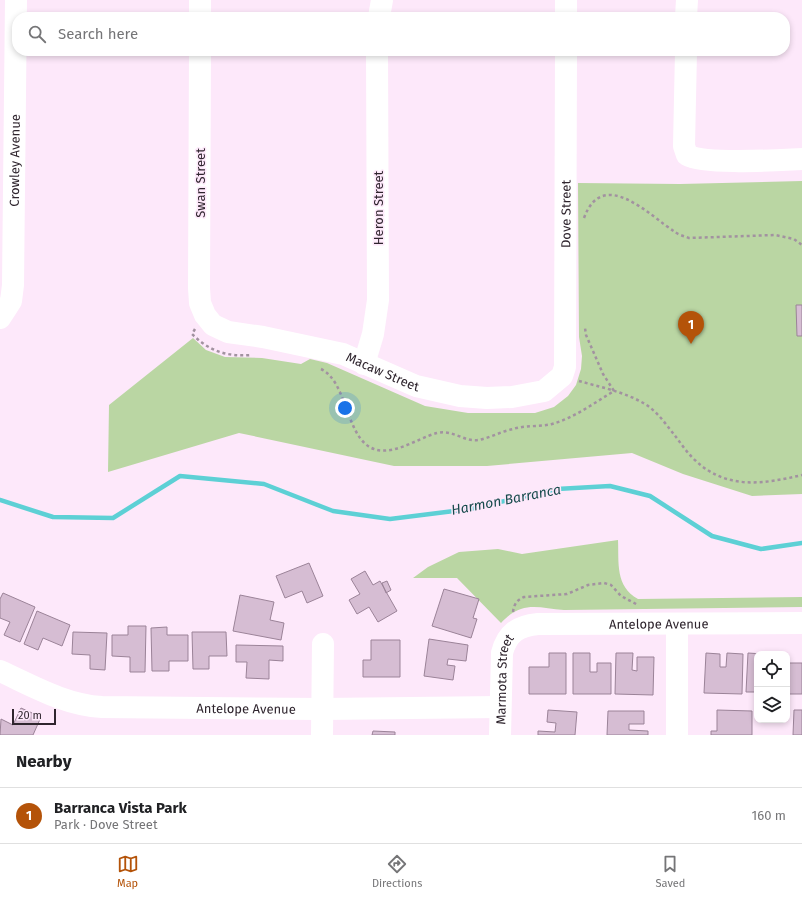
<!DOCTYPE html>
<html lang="en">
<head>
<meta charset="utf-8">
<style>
  :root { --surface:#fff; --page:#f6f6f6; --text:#202124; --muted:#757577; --line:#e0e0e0; --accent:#b45309 }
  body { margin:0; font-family:"Fira Sans",sans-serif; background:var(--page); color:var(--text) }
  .controls { position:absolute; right:12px; bottom:12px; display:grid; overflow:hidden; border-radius:8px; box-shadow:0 2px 6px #0003 }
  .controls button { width:36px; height:36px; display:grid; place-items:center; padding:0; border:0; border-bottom:1px solid var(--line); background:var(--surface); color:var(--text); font:20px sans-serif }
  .scale { position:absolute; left:12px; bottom:10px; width:44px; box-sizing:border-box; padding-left:4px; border:2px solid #2f252e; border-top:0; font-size:11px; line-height:14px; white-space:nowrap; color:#2f252e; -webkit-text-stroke:3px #fde8fa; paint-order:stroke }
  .you { position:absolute; left:345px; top:408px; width:14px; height:14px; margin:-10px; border:3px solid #fff; border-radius:50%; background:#1a73e8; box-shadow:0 0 0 6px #1a73e833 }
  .badge { display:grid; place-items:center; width:26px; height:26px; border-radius:50%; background:var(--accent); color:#fff; font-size:13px; font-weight:700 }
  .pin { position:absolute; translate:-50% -33px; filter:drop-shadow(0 1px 2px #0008) }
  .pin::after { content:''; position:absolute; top:21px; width:14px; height:12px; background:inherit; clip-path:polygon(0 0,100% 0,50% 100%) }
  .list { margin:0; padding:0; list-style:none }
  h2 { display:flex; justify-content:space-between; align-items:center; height:52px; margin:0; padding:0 16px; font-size:17px }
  h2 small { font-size:13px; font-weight:400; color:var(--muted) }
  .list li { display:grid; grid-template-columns:26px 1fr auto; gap:12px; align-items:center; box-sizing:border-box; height:56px; padding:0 16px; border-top:1px solid var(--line) }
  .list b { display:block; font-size:15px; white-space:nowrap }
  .list p { margin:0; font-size:13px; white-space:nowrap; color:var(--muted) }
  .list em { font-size:13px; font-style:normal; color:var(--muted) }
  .icon { flex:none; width:22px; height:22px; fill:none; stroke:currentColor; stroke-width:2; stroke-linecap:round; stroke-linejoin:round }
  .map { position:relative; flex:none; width:802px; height:735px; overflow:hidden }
  .search { position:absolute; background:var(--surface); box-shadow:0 2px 6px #0003; left:12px; right:12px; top:12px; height:44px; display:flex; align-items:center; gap:10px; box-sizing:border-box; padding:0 14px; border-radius:16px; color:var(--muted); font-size:15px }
  .sheet { height:108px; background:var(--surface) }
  nav { display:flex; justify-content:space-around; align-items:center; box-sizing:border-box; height:56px; border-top:1px solid var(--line); background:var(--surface); font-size:11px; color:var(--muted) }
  nav a { display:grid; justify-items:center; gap:2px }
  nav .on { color:var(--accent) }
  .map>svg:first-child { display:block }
</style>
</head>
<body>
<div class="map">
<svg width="802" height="735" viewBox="0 0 802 735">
  <rect width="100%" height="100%" fill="#fde8fa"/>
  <path fill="#bad6a3" d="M802 181V494L752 496 683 474 632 453 487 466H394L239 433 108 472 109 405 193 338 206 350 225 357 262 358 301 364 310 359 327 363 425 406 468 413H535L554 407 568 396 576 385 581 369 582 356 579 337 578 183 680 184Z
    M618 540C619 563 615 586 638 599L802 597V607L564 610C538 608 522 600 501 623L457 578H413L428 567 459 552 498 549 522 554Z"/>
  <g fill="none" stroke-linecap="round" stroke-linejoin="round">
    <path stroke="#5dd0d5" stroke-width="4.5" d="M0 500 53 517 113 518 180 476 264 484 333 511 390 519 470 509 557 489 610 486 650 496 712 536 761 549 802 543"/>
  </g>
  <path fill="#d6bdd3" stroke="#9b8398" d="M796 305H802V336H797Z
    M309 563 323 596 307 603 302 591 285 598 276 576Z
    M365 571 373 585 380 581 397 611 378 622 369 607 357 614 349 600 360 594 351 579Z
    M387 581 391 590 386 593 382 583Z
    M444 589 479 599 473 618 477 619 471 638 432 626Z
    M3 593 35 607 20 642 4 635 10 622 0 618V599Z
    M240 595 274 602 270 620 284 623 281 640 233 631Z
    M37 611 70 625 62 646 43 638 38 650 24 644Z
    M128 626H146L145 672H130V657L112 656V635H128Z
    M167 627V635H188V661H169V671H152L151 628Z
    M73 632 107 633 105 670 90 669V655L72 654Z
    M192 632H226L227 656H209V669H193Z
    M429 639 468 645 466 661 448 659 447 665 455 666 453 680 424 676Z
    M371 640H400V677H363V660H371Z
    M236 645 283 646V661L269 660V679L246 678 247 662H236Z
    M549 653H566V694H529V667H549Z
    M573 653H590V672H597V663H611V694H573Z
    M616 653H633L632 670 637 671V657H654L653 695 615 694Z
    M706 653 720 654V667H726L727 653 743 654 742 694 704 693Z
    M748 653 763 654H757V692H746Z
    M788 663H802V694H787Z
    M21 708 41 717 33 735H0L1 719 13 725Z
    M548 710 577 712 575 735H538V731L555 732 556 723 547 722Z
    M717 710 752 711V735H711V731H717Z
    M794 710H802V735H793Z
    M608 711H644V724H629V730L648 731V735H607Z
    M373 731 395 732V735H372Z"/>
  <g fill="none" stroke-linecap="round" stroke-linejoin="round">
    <path stroke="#a292a0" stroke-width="2.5" stroke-dasharray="3 3" stroke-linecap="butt" d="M584 218C603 166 650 216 675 232 679 235 684 236 689 238L775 235 794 239 802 245
      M195 329 192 334C209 351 227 357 251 355
      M321 369C346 381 346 431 368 446 389 460 417 438 437 433 452 429 464 442 478 440 490 438 502 431 513 429 526 425 540 427 552 424 574 418 594 403 614 391L603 374 586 335 585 328
      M579 381C600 387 625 392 645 404 658 412 667 426 676 437 682 445 688 454 696 461 727 490 764 484 802 475
      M513 612C514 604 517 600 524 597L567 594 588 585 604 583 611 585 621 596 638 605"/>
    <g stroke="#fff" stroke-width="22">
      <path d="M200 17V0"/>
      <path d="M379 17 382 0"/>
      <path d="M566 17V0"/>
      <path d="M686 17 687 0"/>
      <path id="s1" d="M200 51 199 288 200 303 205 315 213 325 228 332 263 337 343 354 416 386 460 396 487 398 512 397 544 391 562 376 565 367 566 51"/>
      <path d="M686 51 684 146 687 155C705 165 778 160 802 159"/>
      <path id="s2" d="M0 318 11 301 13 285 16 0"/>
      <path d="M364 364 373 334 378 300 377 51"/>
      <path d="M677 624V735"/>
      <path id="s3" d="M0 671C33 686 65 705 102 707L322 709 500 707"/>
      <path d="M322 735 323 644"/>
      <path id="s4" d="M500 735 502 653C507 633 518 626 538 624L802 623"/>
    </g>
  </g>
  <g text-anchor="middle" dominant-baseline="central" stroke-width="3" stroke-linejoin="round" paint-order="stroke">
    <g font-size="13" fill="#2f252e" stroke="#fde8fa">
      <text stroke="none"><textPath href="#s2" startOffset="161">Crowley Avenue</textPath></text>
      <text transform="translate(200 183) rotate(-90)">Swan Street</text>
      <text transform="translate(378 208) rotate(-90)">Heron Street</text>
      <text stroke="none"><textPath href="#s1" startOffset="807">Dove Street</textPath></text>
      <text stroke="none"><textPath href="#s1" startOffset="455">Macaw Street</textPath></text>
      <text stroke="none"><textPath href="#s4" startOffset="253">Antelope Avenue</textPath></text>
      <text stroke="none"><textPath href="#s4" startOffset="56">Marmota Street</textPath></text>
      <text stroke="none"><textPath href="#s3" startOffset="253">Antelope Avenue</textPath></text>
    </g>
    <g font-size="14" font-style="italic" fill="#174a4c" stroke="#fde8fa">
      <text transform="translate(506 500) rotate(-11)">Harmon Barranca</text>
    </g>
  </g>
</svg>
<div class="controls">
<button><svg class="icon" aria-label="locate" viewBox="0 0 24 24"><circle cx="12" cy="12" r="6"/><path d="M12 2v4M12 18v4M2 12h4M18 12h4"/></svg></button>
<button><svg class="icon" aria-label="layers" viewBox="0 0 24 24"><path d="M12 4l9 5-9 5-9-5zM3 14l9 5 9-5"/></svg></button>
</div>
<div class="scale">20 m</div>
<div class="you"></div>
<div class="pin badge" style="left:691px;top:344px">1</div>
<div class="search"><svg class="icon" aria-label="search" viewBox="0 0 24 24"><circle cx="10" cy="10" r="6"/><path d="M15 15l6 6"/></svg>Search here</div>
</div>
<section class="sheet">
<h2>Nearby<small></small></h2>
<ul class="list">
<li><span class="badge">1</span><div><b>Barranca Vista Park</b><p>Park · Dove Street</p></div><em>160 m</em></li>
</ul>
</section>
<nav>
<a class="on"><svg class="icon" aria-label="map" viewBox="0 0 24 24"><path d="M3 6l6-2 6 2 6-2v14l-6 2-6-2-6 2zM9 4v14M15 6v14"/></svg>Map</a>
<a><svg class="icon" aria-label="directions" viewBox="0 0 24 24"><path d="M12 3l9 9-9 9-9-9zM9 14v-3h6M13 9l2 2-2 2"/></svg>Directions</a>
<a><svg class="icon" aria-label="saved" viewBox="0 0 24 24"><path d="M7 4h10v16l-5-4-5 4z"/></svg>Saved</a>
</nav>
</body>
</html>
